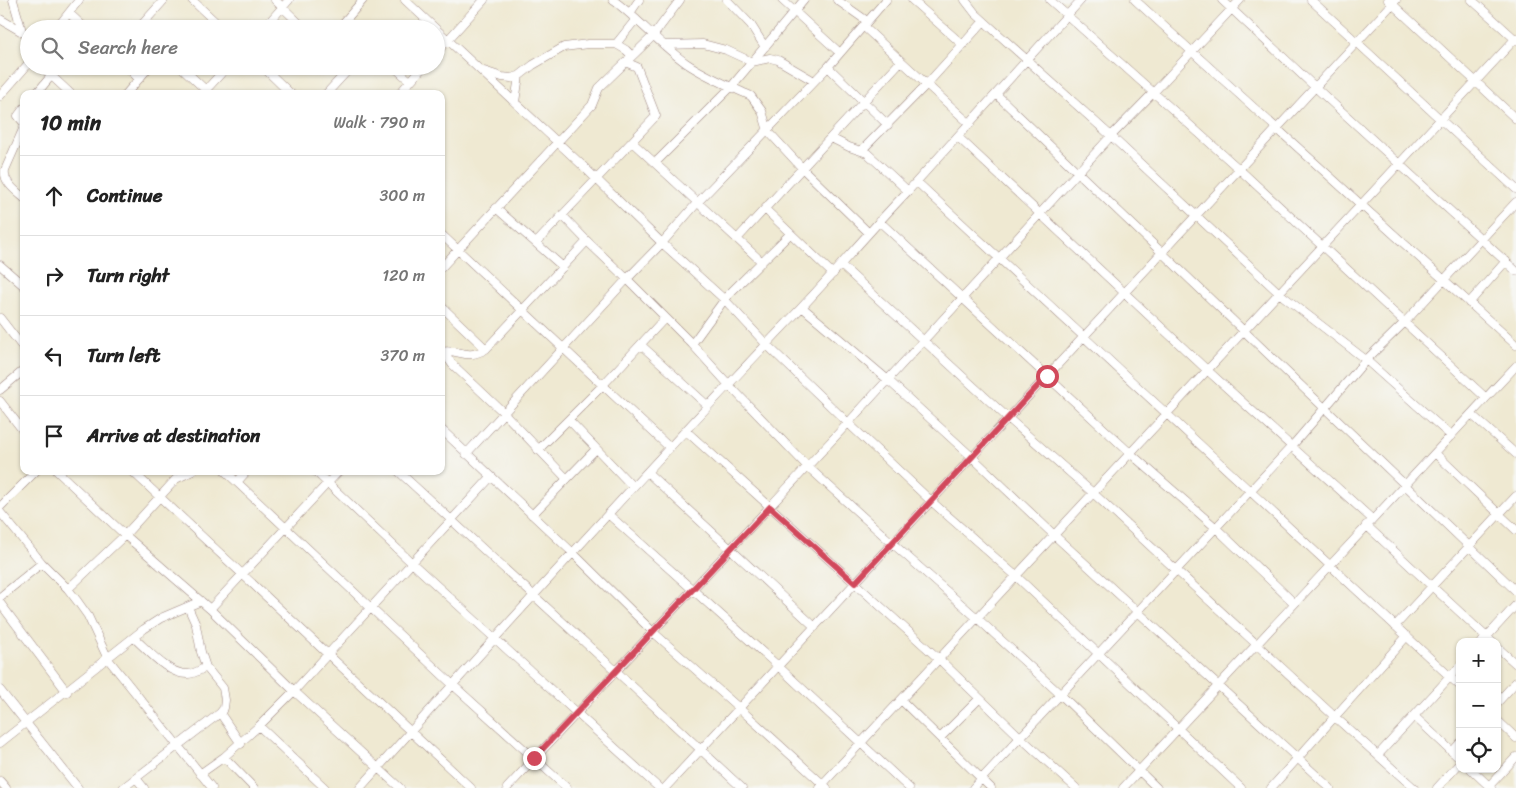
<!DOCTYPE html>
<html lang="en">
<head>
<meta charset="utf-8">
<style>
  :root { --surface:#fff; --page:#f6f6f6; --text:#222; --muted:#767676; --line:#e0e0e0 }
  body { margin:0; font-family:Sriracha,sans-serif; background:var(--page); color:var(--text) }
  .controls { position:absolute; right:15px; bottom:15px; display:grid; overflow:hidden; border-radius:10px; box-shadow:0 1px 4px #0004 }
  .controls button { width:45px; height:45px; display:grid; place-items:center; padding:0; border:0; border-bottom:1px solid var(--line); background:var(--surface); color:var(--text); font:25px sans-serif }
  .stop { position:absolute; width:15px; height:15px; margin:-11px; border:4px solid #d1495b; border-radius:50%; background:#fff }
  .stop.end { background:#d1495b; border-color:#fff; box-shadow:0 1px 5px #0008 }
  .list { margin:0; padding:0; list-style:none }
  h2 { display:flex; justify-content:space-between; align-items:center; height:65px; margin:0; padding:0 20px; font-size:21px }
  h2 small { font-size:16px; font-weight:400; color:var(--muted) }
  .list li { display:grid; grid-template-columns:32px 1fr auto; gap:15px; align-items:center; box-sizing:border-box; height:80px; padding:0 20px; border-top:1px solid var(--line) }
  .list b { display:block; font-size:19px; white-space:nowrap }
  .list em { font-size:16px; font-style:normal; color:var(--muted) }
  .icon { flex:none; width:28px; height:28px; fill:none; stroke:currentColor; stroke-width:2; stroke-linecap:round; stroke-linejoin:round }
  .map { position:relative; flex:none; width:1516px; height:788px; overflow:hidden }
  .search { position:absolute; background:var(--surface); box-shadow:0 1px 4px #0004; left:20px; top:20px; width:425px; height:55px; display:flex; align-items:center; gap:12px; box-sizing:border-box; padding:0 18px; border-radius:28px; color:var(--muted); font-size:19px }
  .panel { position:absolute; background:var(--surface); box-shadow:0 1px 4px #0004; left:20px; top:90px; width:425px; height:385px; border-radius:10px }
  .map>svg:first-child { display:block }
</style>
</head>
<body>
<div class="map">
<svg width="1516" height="788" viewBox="0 0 1516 788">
  <rect width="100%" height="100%" fill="#f6f6f2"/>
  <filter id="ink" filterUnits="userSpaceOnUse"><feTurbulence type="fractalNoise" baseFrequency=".02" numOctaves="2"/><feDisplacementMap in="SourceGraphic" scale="10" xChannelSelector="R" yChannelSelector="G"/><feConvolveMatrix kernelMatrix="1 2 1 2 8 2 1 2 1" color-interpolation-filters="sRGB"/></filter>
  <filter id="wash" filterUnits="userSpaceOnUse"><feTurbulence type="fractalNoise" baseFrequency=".0096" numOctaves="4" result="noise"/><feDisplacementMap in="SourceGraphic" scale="20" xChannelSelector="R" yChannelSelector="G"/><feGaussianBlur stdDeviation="1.12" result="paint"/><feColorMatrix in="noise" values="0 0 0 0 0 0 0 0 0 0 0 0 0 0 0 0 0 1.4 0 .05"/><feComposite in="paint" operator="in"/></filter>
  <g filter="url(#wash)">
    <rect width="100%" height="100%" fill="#efe9d2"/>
  </g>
  <g filter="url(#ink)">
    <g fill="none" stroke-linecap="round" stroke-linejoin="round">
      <g stroke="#9c847e" stroke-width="9">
        <path id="minor" d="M13 0 22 31
          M192 0 223 29
          M275 0 305 29
          M405 0 583 166 662 243 725 300 766 344 848 423 931 501 1016 576 1241 788
          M613 0C639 19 659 44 686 63 705 76 729 86 751 96L762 111 768 131 803 169 869 233
          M727 0 751 25 765 47
          M782 0 840 53
          M837 0 867 21
          M912 0 963 45
          M965 0 975 13 1111 136 1279 293 1366 360 1451 436
          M1050 0 1239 169 1486 398
          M1135 0 1516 345
          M1222 0 1315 87 1516 271
          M1311 0 1516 189
          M1388 0 1516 119
          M1472 0 1516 40
          M69 13 86 29
          M630 13 639 0
          M0 19 29 36
          M344 22 352 29
          M863 26 970 124
          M56 29 79 0
          M138 29 164 0
          M263 29 289 0
          M338 29 363 0
          M616 44 636 19
          M664 45 703 44 726 50 752 62 770 58 778 60 814 81
          M436 53 484 0
          M41 66 71 94
          M126 66 139 79
          M180 66 210 94
          M262 66 291 94
          M393 66 410 81
          M828 67 888 125
          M484 71 502 77 511 78 519 76 533 65 564 47 588 44H616L626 50 632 56
          M204 92 228 66
          M36 94 51 76
          M126 94 150 66
          M326 94 352 66
          M399 94 424 66
          M997 95 1516 591
          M0 96 29 63
          M515 102 519 76
          M24 108 18 116 24 123
          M24 127 5 170C3 182 16 191 24 198
          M958 137 1207 370 1372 519
          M831 138 849 147 867 153 908 191
          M632 142 762 262
          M862 150 927 84 984 21
          M655 163 731 87 804 0
          M917 182 1460 686
          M496 208 563 267
          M765 209 833 274
          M562 215 587 241 627 279 692 344 729 385 807 466 892 543 977 618 1060 694 1157 788
          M879 221 1130 453 1215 527 1294 603
          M441 234 669 447
          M737 239 901 61
          M536 243 656 116 637 67 630 64
          M0 265 24 286
          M841 265 1008 418 1093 493 1335 717 1414 788
          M441 268 592 105 599 88 653 36 680 0
          M1469 303 1506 261
          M441 306 486 349
          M802 307 888 380 972 457 1054 535 1330 788
          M0 318 24 349
          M692 344 727 296 790 234
          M641 345 708 406
          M441 352C459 348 466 361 486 349L587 241
          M444 352 452 364 504 413 567 479
          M0 390 24 370
          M0 401 24 432
          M1471 414 1516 454
          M569 420 633 487
          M441 429 573 553 653 632 739 708 827 788
          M685 430 939 659 1020 737 1076 788
          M538 450 603 385 665 318
          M1435 453 1516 530
          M466 454 627 279 662 243 697 203 828 67 886 0
          M57 471 125 535 210 609 294 691 400 788
          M132 471 471 788
          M225 471 453 685 567 788
          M315 471 412 563 659 788
          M398 471 616 671 742 788
          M647 472 815 627
          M237 482 247 471
          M0 507 36 471
          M0 512 42 563 68 589 78 602 88 616 108 659 212 788
          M608 514 778 666 909 788
          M532 515 596 449
          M1366 525 1492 642
          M68 589 125 535 176 479 193 471
          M0 597 42 563
          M0 603 67 692
          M188 607 196 625 201 652 206 667 223 688 225 700 224 708 220 713 241 744
          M210 609 339 471
          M1395 626 1516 496
          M134 638C148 650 168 675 188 674 194 674 200 670 206 667
          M1482 642 1516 605
          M1497 647 1516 664
          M0 690 78 788
          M901 700 991 788
          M1497 703 1516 682
          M1414 716 1460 759
          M1497 720 1516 738
          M259 726 325 788
          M940 738 979 699
          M0 743 144 629 161 618 201 601
          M1452 752 1460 743
          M1378 755 1460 666
          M224 757 254 788
          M1471 769 1491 788
          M200 774 224 757 259 726 294 691 491 477
          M136 778 144 788
          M0 781 6 788
          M1489 786 1516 757
          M123 788 220 713
          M360 788C505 626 651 465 801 308 837 270 871 229 908 191L1081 0
          M507 788 848 423 1111 136 1154 92 1240 0
          M665 788 1396 0
          M819 788 1516 38
          M973 788 1292 446 1366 360 1404 323 1516 202
          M1123 788C1253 647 1384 506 1516 366
          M1271 788 1407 636
          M1437 788 1460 763"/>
      </g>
      <use href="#minor" stroke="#fff" stroke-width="8"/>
    </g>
  </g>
  <g fill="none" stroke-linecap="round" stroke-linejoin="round" filter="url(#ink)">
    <path stroke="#d1495b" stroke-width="6" d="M534 758 770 507 855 583 1047 376"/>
  </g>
</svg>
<div class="controls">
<button>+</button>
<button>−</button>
<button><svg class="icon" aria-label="locate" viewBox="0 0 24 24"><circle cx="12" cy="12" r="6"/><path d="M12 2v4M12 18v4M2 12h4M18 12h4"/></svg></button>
</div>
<div class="stop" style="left:1047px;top:376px"></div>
<div class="stop end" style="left:534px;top:758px"></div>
<div class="search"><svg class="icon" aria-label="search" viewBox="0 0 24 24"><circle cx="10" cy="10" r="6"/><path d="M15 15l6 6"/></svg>Search here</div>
<section class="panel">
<h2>10 min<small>Walk · 790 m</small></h2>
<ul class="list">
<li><svg class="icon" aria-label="ahead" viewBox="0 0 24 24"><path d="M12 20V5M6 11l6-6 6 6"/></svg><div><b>Continue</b></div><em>300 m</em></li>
<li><svg class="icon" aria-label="right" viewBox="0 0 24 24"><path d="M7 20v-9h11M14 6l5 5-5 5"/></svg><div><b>Turn right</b></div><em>120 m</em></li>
<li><svg class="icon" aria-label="left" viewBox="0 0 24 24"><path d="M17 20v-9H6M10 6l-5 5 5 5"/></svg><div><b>Turn left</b></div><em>370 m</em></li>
<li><svg class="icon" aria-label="arrive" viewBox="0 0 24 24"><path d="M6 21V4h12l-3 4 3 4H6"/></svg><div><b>Arrive at destination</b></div></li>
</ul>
</section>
</div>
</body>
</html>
